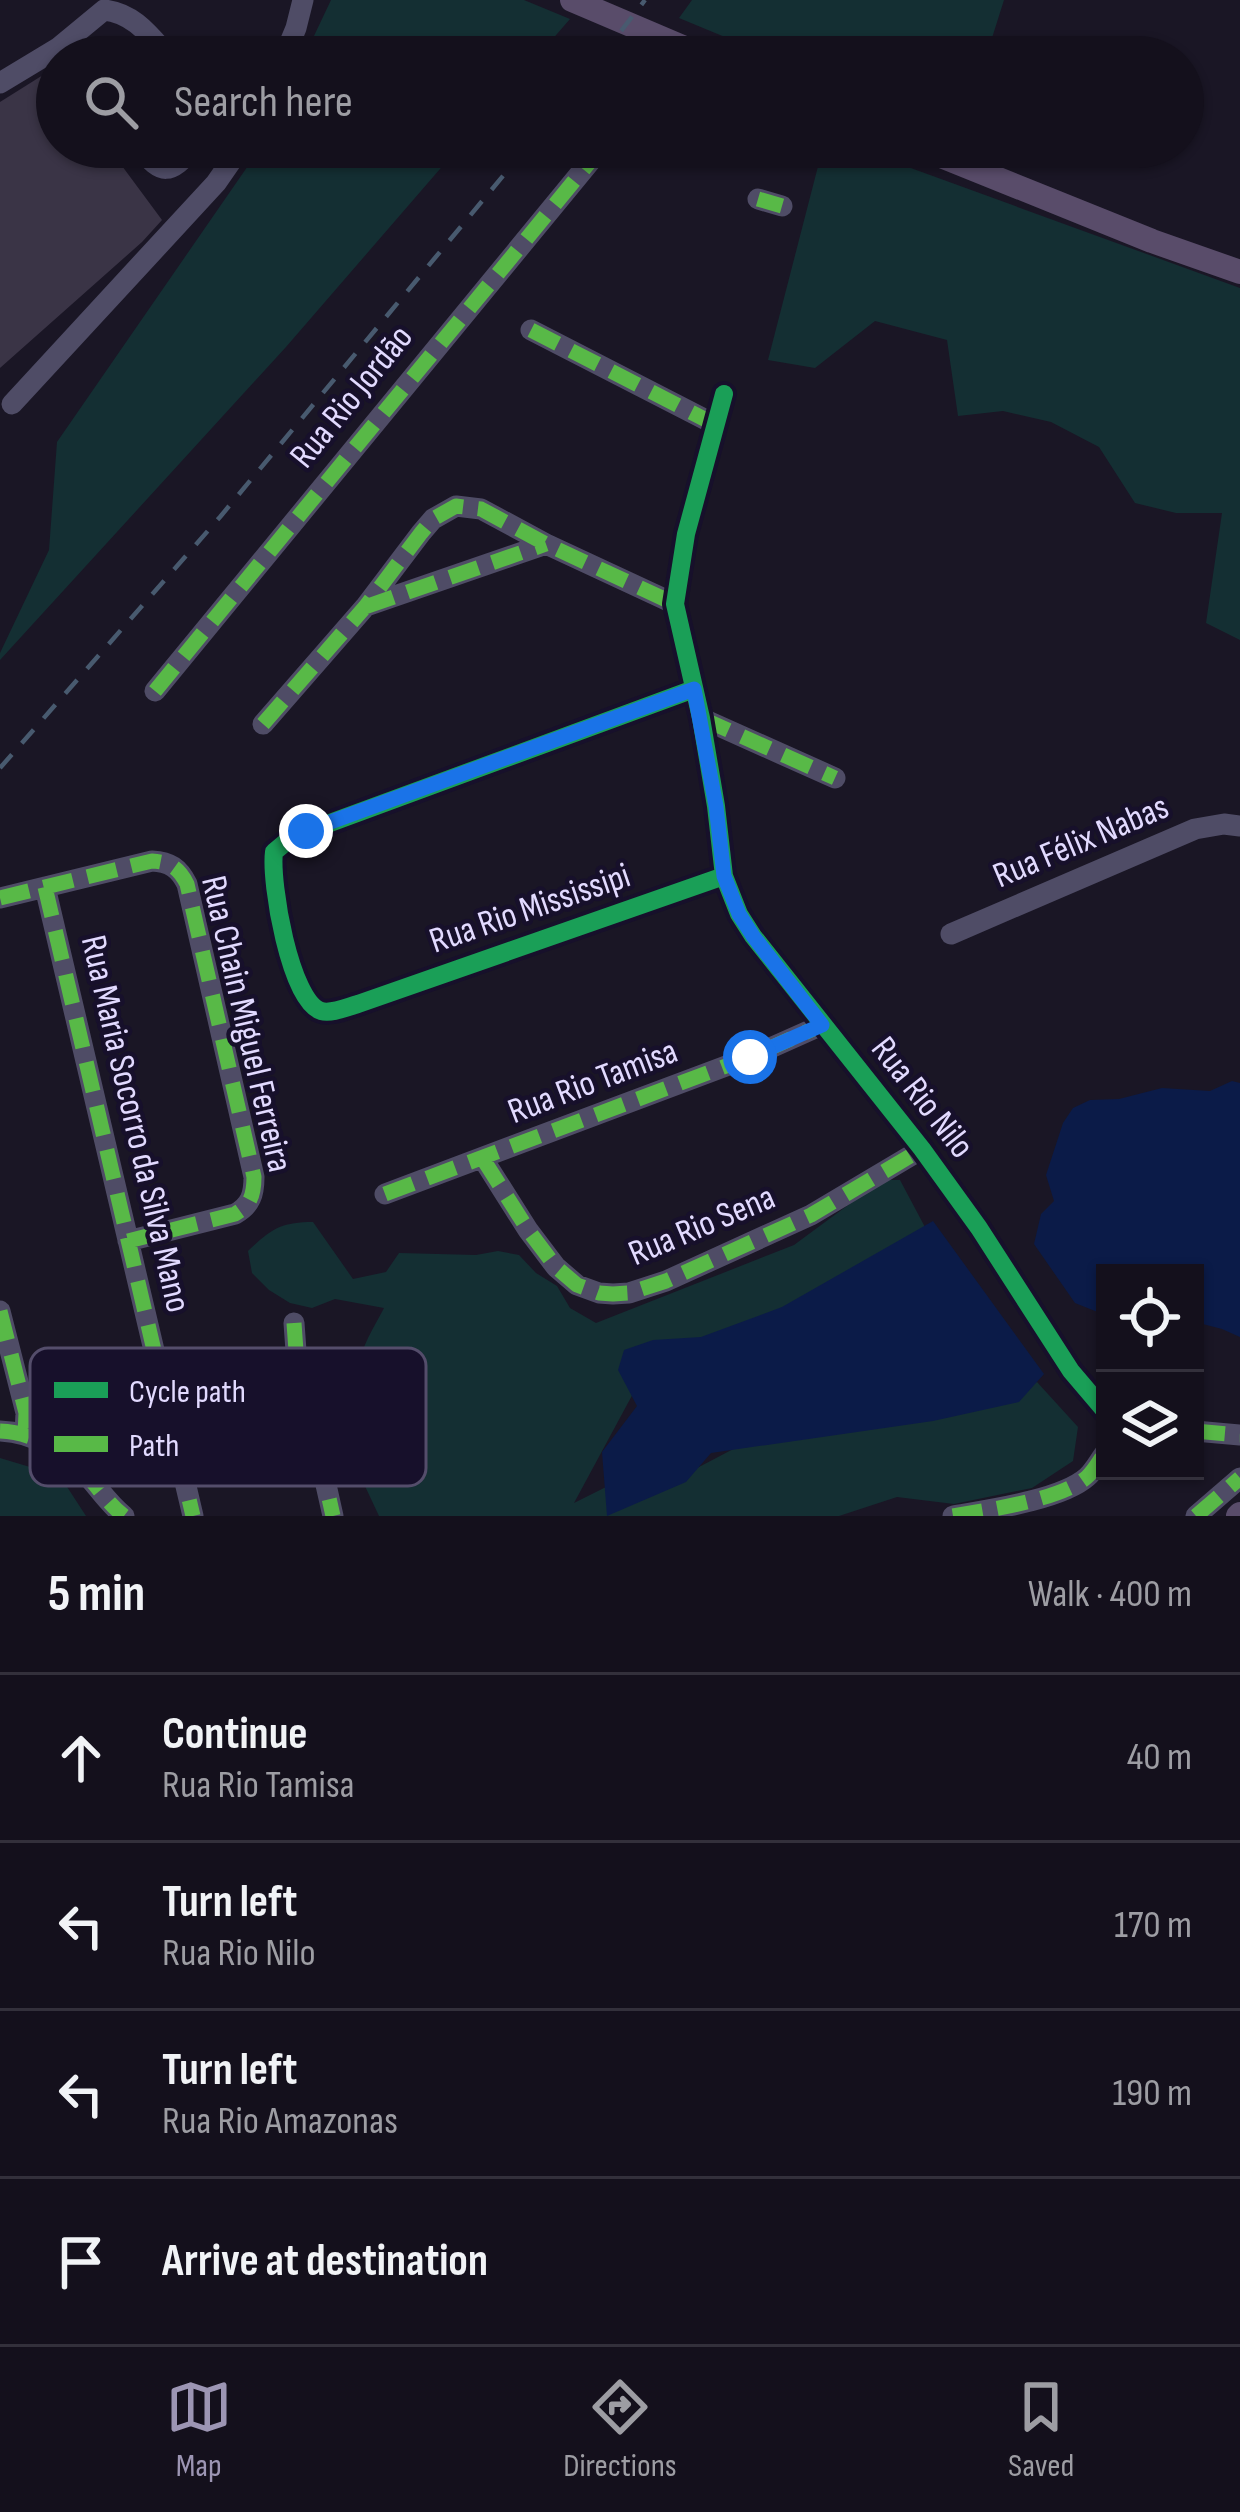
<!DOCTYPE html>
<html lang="en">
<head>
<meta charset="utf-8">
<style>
  :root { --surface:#14101c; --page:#1d1925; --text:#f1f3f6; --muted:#9d9da3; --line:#33303b; --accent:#9c95b3 }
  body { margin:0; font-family:"Sofia Sans Condensed",sans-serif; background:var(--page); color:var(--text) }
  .controls { position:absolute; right:36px; bottom:36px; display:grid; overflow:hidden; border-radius:0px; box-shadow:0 3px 9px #0004 }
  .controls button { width:108px; height:108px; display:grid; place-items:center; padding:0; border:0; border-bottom:3px solid var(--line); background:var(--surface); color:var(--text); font:60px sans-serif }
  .stop { position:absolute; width:36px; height:36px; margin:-27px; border:9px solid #1a73e8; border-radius:50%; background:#fff }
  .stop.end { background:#1a73e8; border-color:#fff; box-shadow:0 3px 12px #0008 }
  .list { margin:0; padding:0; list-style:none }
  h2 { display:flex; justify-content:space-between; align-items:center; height:156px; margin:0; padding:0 48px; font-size:51px }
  h2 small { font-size:39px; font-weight:400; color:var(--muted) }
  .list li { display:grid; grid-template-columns:78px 1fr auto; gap:36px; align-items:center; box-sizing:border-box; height:168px; padding:0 48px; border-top:3px solid var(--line) }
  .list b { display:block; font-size:45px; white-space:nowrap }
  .list p { margin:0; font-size:39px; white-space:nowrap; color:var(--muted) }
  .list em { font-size:39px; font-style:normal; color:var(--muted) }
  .icon { flex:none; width:66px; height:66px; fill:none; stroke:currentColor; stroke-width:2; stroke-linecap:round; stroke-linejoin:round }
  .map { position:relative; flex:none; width:1240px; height:1516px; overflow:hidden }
  .search { position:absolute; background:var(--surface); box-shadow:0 3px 9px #0004; left:36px; right:36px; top:36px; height:132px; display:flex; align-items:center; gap:30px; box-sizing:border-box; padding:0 42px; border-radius:66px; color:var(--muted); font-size:45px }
  .sheet { height:828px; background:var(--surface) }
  nav { display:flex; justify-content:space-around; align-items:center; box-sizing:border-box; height:168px; border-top:3px solid var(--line); background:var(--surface); font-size:33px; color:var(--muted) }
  nav a { display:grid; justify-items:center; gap:6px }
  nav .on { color:var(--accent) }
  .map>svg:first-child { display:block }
</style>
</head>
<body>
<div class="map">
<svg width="1240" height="1516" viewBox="0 0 1240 1516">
  <rect width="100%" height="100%" fill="#1a1625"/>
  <path fill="#142f33" d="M331 0H524L570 19 537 57H304Z
    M692 0H1004L986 57H773L679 18Z
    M261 147H459L286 347 0 660V653L49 550 57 442Z
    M823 147H853L1240 288V640L1206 623 1222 513H1176L1135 503 1099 447 1051 422 1003 411 958 416 947 340 875 321 815 368 768 360Z
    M882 1180H900L926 1229 885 1290 642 1377 574 1503 614 1483 659 1488 739 1446 938 1418 1037 1382 1078 1427 1073 1461 1032 1488 954 1504 897 1497 839 1516H379L364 1484 366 1421 377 1415C341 1377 364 1346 384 1308L335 1299 312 1308 290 1303 269 1290 252 1273 248 1251C271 1229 281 1222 313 1222L353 1279 386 1272 399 1253 476 1255 498 1251 519 1255 536 1273 557 1286 570 1308 596 1323 794 1245Z
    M0 1458 60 1476 86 1516H0Z"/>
  <path fill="#0b1b48" d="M1232 1081 1240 1083V1337L1222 1329 1195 1322V1273H1105V1315L1075 1303 1034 1244 1041 1214 1054 1201 1046 1175 1063 1123 1073 1108 1090 1100 1119 1099 1162 1088 1210 1091Z
    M933 1221 1044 1374 1019 1402 933 1421 711 1453 686 1482 607 1516 602 1452 637 1406 618 1370 624 1350 653 1340 701 1337 782 1307Z"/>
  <path fill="#3a3446" d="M51 70 57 78V147H108L162 220 142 242 0 368V102Z"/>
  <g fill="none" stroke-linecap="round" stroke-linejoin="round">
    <path stroke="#4f4c66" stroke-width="21" d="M66 57 58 48 104 10C134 13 150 36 169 57
      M284 57 296 28 303 0
      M0 83 58 48
      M138 147C164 176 168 175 195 147
      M758 199 782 206
      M531 330 714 424
      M724 394 686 534 675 604 701 718 716 806 724 876 739 914 753 936 922 1149 979 1228 1071 1371 1105 1411
      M12 404 216 183 241 147
      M366 606 546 544
      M694 689 292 837 274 852C270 882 290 1001 321 1011 332 1014 347 1007 358 1004L724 876
      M155 691 602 147
      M701 718 835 778
      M263 724 365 607 421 533 433 519 456 506 481 509 546 544 675 604
      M45 887 193 1516
      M0 898 152 861C170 862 179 868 187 884L254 1177C254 1194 251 1205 235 1214L128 1241
      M951 934 1195 829 1224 824 1240 826
      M483 1159 528 1230 556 1267 577 1285 599 1293 613 1294 629 1293 666 1281 811 1215 922 1149
      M385 1194 750 1057 822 1025
      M0 1311 26 1413 25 1434
      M294 1323 296 1351 333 1516
      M0 1431C35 1432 69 1454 91 1480 102 1493 111 1506 124 1516
      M1195 1431 1240 1435
      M953 1516C987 1510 1061 1500 1087 1477 1094 1471 1099 1461 1105 1453
      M1196 1516 1240 1478"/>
    <path stroke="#594c6a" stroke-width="24" d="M572 0 706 57
      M919 147 1152 241 1240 272
      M1238 1516 1240 1514"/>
    <path stroke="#485a6f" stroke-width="4.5" stroke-dasharray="18 15" stroke-linecap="butt" d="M601 57 645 0
      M0 768 220 517 527 147"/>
    <path stroke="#58b947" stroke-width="15" stroke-dasharray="30 15" stroke-linecap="butt" d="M758 199 782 206
      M531 330 714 424
      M365 607 546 544
      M155 691 602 147
      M701 718 835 778
      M263 724 365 607 421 533 433 519 456 506 481 509 546 544 675 604
      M45 887 193 1516
      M0 898 152 861C170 862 179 868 187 884L254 1177C254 1194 251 1205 235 1214L128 1241
      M483 1159 528 1230 556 1267 577 1285 599 1293 613 1294 629 1293 666 1281 811 1215 922 1149
      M385 1194 750 1057 822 1025
      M0 1311 26 1413 25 1434
      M294 1323 296 1351 333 1516
      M0 1431C35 1432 69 1454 91 1480 102 1493 111 1506 124 1516
      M1195 1431 1240 1435
      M953 1516C987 1510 1061 1500 1087 1477 1094 1471 1099 1461 1105 1453
      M1196 1516 1240 1478"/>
    <g stroke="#17102b" stroke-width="26">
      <path id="cycleway" d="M724 394 686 534 675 604 701 718 716 806 724 876 739 914 753 936 922 1149 979 1228 1071 1371 1105 1411
        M694 689 292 837 274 852C270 882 290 1001 321 1011 332 1014 347 1007 358 1004L724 876"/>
    </g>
    <use href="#cycleway" stroke="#1a9f57" stroke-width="18"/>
  </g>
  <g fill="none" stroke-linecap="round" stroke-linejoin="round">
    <path stroke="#1a73e8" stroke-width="15" d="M306 831 694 689 716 806 724 876 739 914 753 936 822 1025 750 1057"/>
  </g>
  <g text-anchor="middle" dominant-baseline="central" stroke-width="9" stroke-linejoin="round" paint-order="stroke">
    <g font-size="36" fill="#e2daff" stroke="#17102b">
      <text transform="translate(352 397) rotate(-51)">Rua Rio Jordão</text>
      <text transform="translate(1081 842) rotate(-23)">Rua Félix Nabas</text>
      <text transform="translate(530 909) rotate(-19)">Rua Rio Mississipi</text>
      <text transform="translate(246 1024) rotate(77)">Rua Chain Miguel Ferreira</text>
      <text transform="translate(593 1082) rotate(-21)">Rua Rio Tamisa</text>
      <text transform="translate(922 1098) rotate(52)">Rua Rio Nilo</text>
      <text transform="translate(135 1124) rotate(77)">Rua Maria Socorro da Silva Mano</text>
      <text transform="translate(702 1226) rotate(-23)">Rua Rio Sena</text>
    </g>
  </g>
  <rect x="30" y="1348" width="396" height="138" rx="18" fill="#17102b" stroke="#544d6b" stroke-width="3"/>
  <rect x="54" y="1382" width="54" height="16" fill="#1a9f57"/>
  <rect x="54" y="1436" width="54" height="16" fill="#58b947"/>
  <g font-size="33" fill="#e2daff">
    <text x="129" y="1402">Cycle path</text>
    <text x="129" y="1456">Path</text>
  </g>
</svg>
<div class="controls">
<button><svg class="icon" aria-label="locate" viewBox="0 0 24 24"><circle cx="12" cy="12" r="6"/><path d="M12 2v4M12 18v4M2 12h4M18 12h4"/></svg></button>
<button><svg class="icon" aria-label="layers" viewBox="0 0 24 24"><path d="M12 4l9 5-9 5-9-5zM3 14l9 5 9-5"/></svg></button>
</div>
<div class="stop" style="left:750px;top:1057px"></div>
<div class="stop end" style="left:306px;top:831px"></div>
<div class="search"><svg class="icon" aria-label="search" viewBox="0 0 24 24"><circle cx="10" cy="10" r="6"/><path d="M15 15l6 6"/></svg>Search here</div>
</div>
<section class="sheet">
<h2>5 min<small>Walk · 400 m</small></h2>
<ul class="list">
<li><svg class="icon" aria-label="ahead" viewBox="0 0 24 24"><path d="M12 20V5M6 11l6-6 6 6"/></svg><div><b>Continue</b><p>Rua Rio Tamisa</p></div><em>40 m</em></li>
<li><svg class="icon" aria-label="left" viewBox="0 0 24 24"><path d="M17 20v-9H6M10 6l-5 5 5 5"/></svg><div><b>Turn left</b><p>Rua Rio Nilo</p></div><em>170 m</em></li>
<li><svg class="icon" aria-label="left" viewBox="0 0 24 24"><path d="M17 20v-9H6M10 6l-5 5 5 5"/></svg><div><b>Turn left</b><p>Rua Rio Amazonas</p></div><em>190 m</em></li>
<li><svg class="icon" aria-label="arrive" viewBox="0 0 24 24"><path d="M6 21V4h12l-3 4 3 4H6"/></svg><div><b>Arrive at destination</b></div></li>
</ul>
</section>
<nav>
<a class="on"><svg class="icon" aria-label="map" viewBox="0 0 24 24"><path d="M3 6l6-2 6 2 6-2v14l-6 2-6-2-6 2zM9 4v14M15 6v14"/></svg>Map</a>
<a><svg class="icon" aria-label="directions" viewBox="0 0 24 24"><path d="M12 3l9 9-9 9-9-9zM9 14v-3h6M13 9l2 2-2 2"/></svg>Directions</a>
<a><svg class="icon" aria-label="saved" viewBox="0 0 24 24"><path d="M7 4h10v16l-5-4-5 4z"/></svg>Saved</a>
</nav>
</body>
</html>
